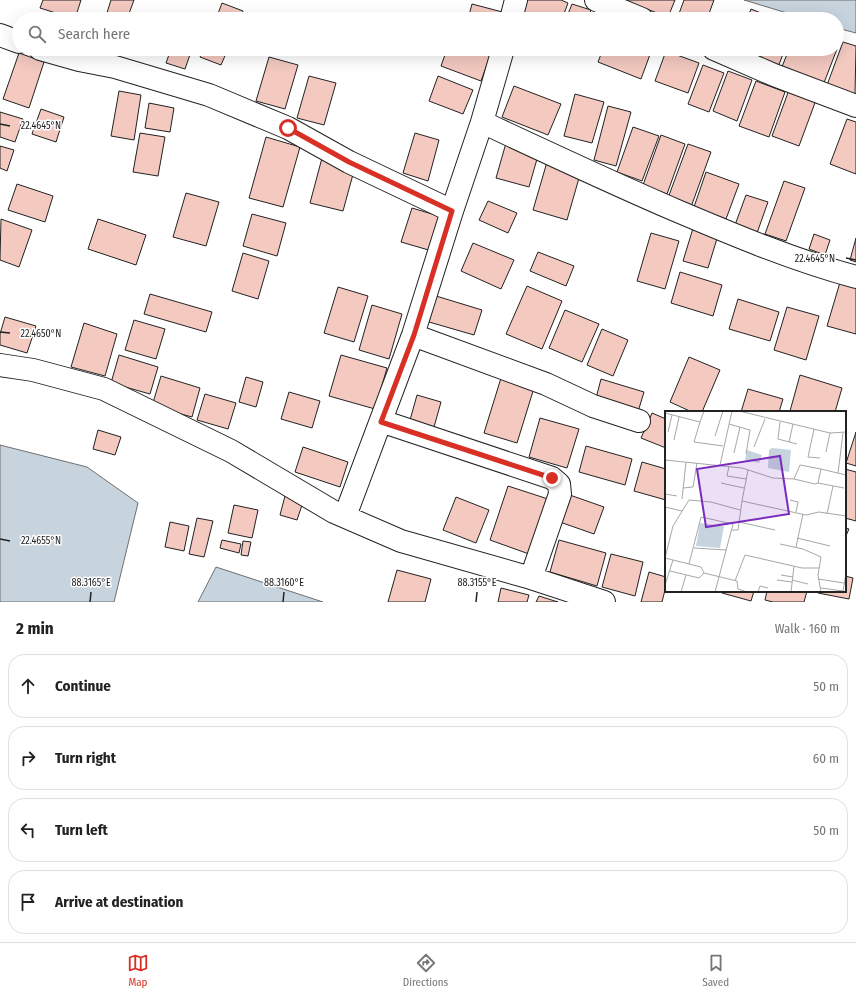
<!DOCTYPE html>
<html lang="en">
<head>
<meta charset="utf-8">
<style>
  :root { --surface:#fff; --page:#f6f6f6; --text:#222; --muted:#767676; --line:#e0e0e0; --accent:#d93025 }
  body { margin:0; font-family:"Fira Sans Condensed",sans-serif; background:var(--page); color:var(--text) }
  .stop { position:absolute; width:12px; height:12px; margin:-9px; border:3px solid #d93025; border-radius:50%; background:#fff }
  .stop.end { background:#d93025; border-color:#fff; box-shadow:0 1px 4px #0008 }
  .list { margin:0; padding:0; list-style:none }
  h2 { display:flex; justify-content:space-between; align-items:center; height:52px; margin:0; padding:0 16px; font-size:17px }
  h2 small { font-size:13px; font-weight:400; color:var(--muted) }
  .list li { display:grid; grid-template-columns:26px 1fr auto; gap:12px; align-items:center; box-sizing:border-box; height:64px; margin:0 8px 8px; padding:0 8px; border:1px solid var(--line); border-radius:16px }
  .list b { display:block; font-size:15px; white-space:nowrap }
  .list em { font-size:13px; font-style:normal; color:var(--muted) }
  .icon { flex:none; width:22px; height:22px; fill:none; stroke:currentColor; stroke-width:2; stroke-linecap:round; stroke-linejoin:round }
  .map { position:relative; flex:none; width:856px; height:602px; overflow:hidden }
  .search { position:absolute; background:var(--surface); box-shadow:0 4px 16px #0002; left:12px; right:12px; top:12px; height:44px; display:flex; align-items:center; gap:10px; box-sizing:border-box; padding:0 14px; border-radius:22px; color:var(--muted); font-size:15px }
  .sheet { height:340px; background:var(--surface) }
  nav { display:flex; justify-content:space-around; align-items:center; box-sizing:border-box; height:56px; border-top:1px solid var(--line); background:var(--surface); font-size:11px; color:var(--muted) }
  nav a { display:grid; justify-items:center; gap:2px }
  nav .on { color:var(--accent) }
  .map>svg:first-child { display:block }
</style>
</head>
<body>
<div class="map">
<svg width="856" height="602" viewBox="0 0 856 602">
  <rect width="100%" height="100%" fill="#fff"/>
  <path fill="#c7d3dd" stroke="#6f6f6f" d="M744 0H856V33L837 28V19H807Z
    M0 445 87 467 138 503 114 602H0Z
    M216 567 323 602H198Z"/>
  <path fill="#f3c9c0" stroke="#222" d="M43 0H81L75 19 40 8Z
    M111 0H134L127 19H105Z
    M524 0H561L568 3 562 19H517Z
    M622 0H675L668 17Z
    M684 0H714L707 19H677Z
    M222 3 243 11 240 19H216Z
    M472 4 510 14 508 19H468Z
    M572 4 591 10 588 19H566Z
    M751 9 776 19H747Z
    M843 42 856 46 855 95 827 85Z
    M171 49H192L185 69 166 63Z
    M204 49H228L221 65 200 57Z
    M447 49H472L490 56 481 81 441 66Z
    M603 49H652L641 79 598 62Z
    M736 49H785L778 67Z
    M789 49H837L822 88 780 72Z
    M666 51 699 63 688 93 655 81Z
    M19 53 44 62 29 108 3 99Z
    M269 57 298 65 285 109 256 101Z
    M703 65 724 73 709 112 688 104Z
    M728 71 752 80 737 121 713 111Z
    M309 76 336 83 324 125 297 118Z
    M438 76 473 90 463 114 429 101Z
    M756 81 785 92 769 137 739 126Z
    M514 86 561 104 548 135 502 117Z
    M789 90 816 100 799 146 772 136Z
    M119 91 141 95 134 140 111 136Z
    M575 94 604 102 592 143 564 136Z
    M149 103 174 108 170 132 145 128Z
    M608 106 631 112 616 166 594 160Z
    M41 109 64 117 56 142 32 134Z
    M0 112 23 119 15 142 0 137Z
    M847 119 856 122V174L830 164Z
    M633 127 659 136 642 181 617 172Z
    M140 133 165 137 158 176 133 172Z
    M415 133 439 140 428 181 403 173Z
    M661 135 685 144 667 194 643 185Z
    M266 137 300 147 283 207 249 198Z
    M506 143 539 152 529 187 496 178Z
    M688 144 711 152 691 207 668 198Z
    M0 146 14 150 7 171 0 168Z
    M322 158 355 167 343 211 310 203Z
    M547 162 581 171 567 220 533 210Z
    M706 172 739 184 726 219 694 207Z
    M784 181 805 188 786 241 765 234Z
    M17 184 53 196 45 222 8 210Z
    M186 193 219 202 206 246 173 237Z
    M746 195 768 202 757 233 735 225Z
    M488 201 517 213 508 233 479 220Z
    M412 208 442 217 432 251 401 242Z
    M252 214 286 223 277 256 243 246Z
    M1 219 32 230 19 267 0 260Z
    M98 219 146 235 136 265 88 249Z
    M694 225 719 232 708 268 683 261Z
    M651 233 679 241 665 289 637 281Z
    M814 234 830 240 825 255 809 249Z
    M856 238V262L850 260Z
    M473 243 514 260 501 289 461 271Z
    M538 252 574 266 566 286 530 271Z
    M243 253 269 261 258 299 232 291Z
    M680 272 722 285 713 316 671 303Z
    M841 279 856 284V334L827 326Z
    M527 286 562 301 542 349 506 334Z
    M338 287 368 296 354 342 324 333Z
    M150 294 212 312 206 332 144 314Z
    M436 296 482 310 474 335 429 322Z
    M738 299 779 312 770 341 729 329Z
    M372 305 402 314 389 359 359 350Z
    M787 307 819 316 806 360 774 350Z
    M565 310 599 324 582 362 549 348Z
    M5 317 36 326 27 353 0 345V334Z
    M134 320 165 329 156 359 125 350Z
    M84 323 117 334 105 376 71 367Z
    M602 329 628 340 613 376 587 365Z
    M119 355 158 367 150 394 111 383Z
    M341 355 387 368 375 409 329 396Z
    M689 357 720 370 702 412H692L670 402Z
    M800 375 842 388 835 412 790 411Z
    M161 376 200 388 192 417 152 406Z
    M246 377 263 382 256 407 239 402Z
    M501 378 534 388 517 443 484 433Z
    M601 379 644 392 637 415 595 402Z
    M748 389 783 399 779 412H741Z
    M289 392 320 401 312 428 281 419Z
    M205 394 236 403 228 429 197 420Z
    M417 395 441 402 434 427 410 420Z
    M652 413 666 419V448L641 438Z
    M540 418 579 429 567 468 529 457Z
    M98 430 121 437 115 455 93 449Z
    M856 432V466L846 463Z
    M586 446 632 459 625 485 579 472Z
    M303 447 348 462 340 487 295 472Z
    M642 462 666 469V500L634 491Z
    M845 469 856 472V521L845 518Z
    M508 486 548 499 529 554 490 540Z
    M567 494 604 507 594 534 557 521Z
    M285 496 303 502 297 520 280 515Z
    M456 497 489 510 476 543 443 530Z
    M234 505 258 510 252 538 228 533Z
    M197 518 213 521 204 557 189 554Z
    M170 522 189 526 184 551 165 547Z
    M845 528 849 529 845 538Z
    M222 540 241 544 239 553 220 548Z
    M559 540 606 553 597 586 550 572Z
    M243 541 251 542 248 556 241 555Z
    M611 554 643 562 635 596 602 587Z
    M397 570 431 579 425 602H388Z
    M649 572 666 577V586L662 602H641Z
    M845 576 853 578 849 599 818 593 819 591H845Z
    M501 588 529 595 527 602H498Z
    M722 591H754L751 601 722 593Z
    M767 591H807L804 602H773L765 600Z
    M539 596 558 602H536Z"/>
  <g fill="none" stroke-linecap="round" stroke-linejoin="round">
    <g stroke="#222" stroke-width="24">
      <path id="minor" d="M596 0 642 19
        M511 19 516 0
        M0 35 19 42
        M40 49 79 60 115 67 209 95 288 128 349 162 452 211 482 122 503 49
        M714 49 774 75 856 106
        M482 122C546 152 610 182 675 210 734 235 793 260 856 277
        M413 335 546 384 593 406 639 421
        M0 365 33 370 104 389 231 451 334 512 401 541 531 578 604 602
        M381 421 552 478 559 484 560 494 531 578
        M345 516 413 335 452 211"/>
    </g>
    <use href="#minor" stroke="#fff" stroke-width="22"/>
  </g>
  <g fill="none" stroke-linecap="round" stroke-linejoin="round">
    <path stroke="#d93025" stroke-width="5" d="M288 128 349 162 452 211 414 335 381 422 552 478"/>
  </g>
  <path fill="none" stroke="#222" stroke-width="1.5" d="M0 124 10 126M846 258 856 260M0 332 10 333M0 539 10 541M90 602 91 592M283 602 284 592M476 602 477 592"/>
  <g transform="translate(665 411)">
    <rect width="181" height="181" fill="#fff"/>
    <path d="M107 37 126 39 124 61 103 57 104 39ZM82 39 97 44 94 52 80 49ZM35 112 59 115 55 137 31 135Z" fill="#c7d3dd"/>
    <path fill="none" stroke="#a7a7a7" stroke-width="1" d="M74 0 165 22 181 21M0 2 35 11 39 0M35 11 29 31 58 35M115 11 113 28 132 33M64 13 85 19 81 43M149 18 143 46 155 47M3 21 7 4M181 21V7M50 25 58 0M9 29 14 6M124 31 128 13M89 36 100 8M161 41 165 22M69 42 75 16M0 49 77 57 108 67 129 68 150 73 153 72 156 58 181 64M55 54 67 0M64 55 62 65 81 68M173 62 178 22M129 68 135 54 156 58M56 72 79 77M153 72 179 77M18 77 28 76 32 52M0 83 12 85M17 88 21 51M125 89 133 91 131 101M77 90 83 59M0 96 17 100M162 103 168 75M74 111 110 119M67 119H73L77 90 141 104 154 101 181 105M132 127 165 135M115 133 138 138 156 146 153 164 156 181M131 136 138 103M29 137 62 139M0 147 8 115 24 89 46 91 75 99M0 147 36 156 39 162 72 170 73 178 82 181M24 153 36 106 68 113 50 181M5 160 34 167 39 162M116 164 128 166M153 168 179 172M112 169 127 171M127 169 143 173M70 170 80 144 137 157H154M0 174 8 149M156 177 178 180M178 180 181 163M16 181 21 164M93 181 95 175 103 177M126 181 129 155"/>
    <path fill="#7b2cbf" fill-opacity="0.15" stroke="#7b2cbf" stroke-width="2" d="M115 45 124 103 41 116 32 58Z"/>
    <rect width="181" height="181" fill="none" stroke="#222" stroke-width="2"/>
  </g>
  <g font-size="10" text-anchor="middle" fill="#222" stroke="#fff" stroke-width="3" stroke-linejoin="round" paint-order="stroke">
    <text x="41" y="129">22.4645°N</text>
    <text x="815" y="262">22.4645°N</text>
    <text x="41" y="337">22.4650°N</text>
    <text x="41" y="544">22.4655°N</text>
    <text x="91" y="586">88.3165°E</text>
    <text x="284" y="586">88.3160°E</text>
    <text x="477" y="586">88.3155°E</text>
  </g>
</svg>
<div class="stop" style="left:288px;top:128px"></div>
<div class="stop end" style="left:552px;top:478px"></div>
<div class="search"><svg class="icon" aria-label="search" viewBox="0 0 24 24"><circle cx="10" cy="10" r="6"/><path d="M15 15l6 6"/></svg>Search here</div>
</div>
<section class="sheet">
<h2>2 min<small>Walk · 160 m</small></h2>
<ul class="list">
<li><svg class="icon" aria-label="ahead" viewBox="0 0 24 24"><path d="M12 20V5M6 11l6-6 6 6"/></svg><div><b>Continue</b></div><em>50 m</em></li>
<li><svg class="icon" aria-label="right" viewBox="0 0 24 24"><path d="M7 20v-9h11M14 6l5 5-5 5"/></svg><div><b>Turn right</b></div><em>60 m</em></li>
<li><svg class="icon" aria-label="left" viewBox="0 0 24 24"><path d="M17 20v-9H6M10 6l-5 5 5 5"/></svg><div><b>Turn left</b></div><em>50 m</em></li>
<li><svg class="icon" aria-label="arrive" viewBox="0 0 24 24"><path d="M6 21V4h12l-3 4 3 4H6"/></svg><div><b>Arrive at destination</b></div></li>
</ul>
</section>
<nav>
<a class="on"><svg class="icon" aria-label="map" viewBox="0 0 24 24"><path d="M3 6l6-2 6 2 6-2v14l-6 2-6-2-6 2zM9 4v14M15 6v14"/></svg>Map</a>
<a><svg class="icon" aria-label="directions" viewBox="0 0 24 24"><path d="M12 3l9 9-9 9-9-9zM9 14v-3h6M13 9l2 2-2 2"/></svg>Directions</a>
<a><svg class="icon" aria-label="saved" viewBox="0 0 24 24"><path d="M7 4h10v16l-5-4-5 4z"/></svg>Saved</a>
</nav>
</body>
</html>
